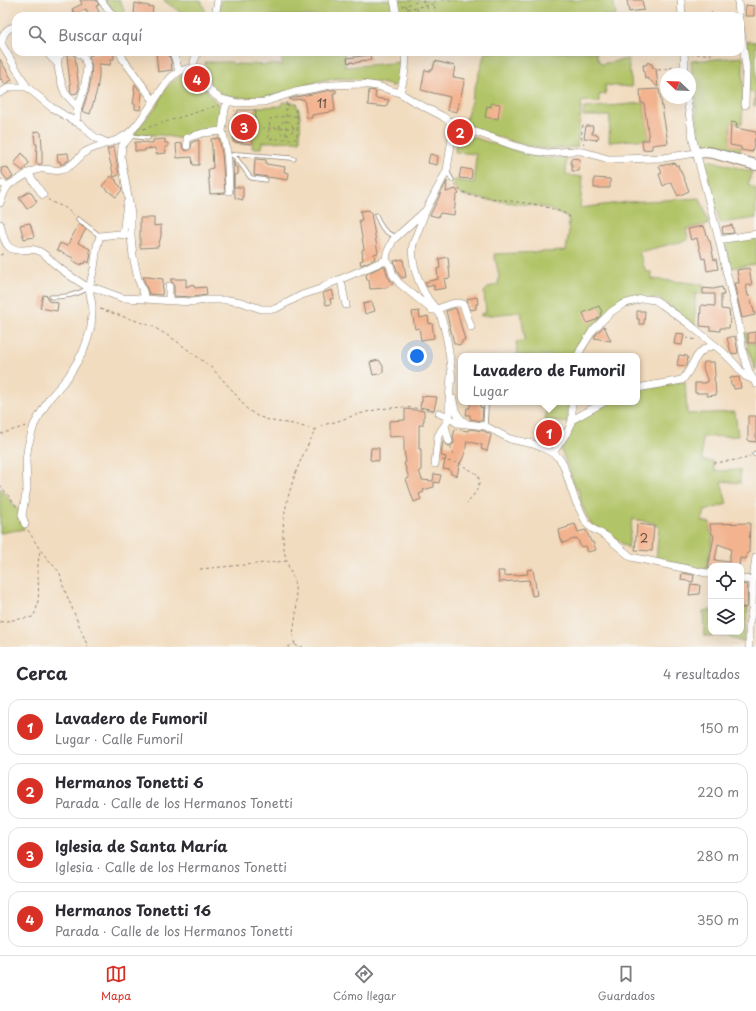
<!DOCTYPE html>
<html lang="es">
<head>
<meta charset="utf-8">
<style>
  :root { --surface:#fff; --page:#f2f2f3; --text:#2b2b33; --muted:#7c7c81; --line:#e1e1e2; --accent:#d93025 }
  body { margin:0; font-family:"Playpen Sans",sans-serif; background:var(--page); color:var(--text) }
  .controls { position:absolute; right:12px; bottom:12px; display:grid; overflow:hidden; border-radius:8px; box-shadow:0 4px 16px #0002 }
  .controls button { width:36px; height:36px; display:grid; place-items:center; padding:0; border:0; border-bottom:1px solid var(--line); background:var(--surface); color:var(--text); font:20px sans-serif }
  .compass { position:absolute; left:660px; top:68px; width:36px; height:36px; border-radius:50%; background:var(--surface); box-shadow:0 4px 16px #0002; rotate:293deg }
  .you { position:absolute; left:417px; top:356px; width:14px; height:14px; margin:-10px; border:3px solid #fff; border-radius:50%; background:#1a73e8; box-shadow:0 0 0 6px #1a73e833 }
  .badge { display:grid; place-items:center; width:26px; height:26px; border-radius:50%; background:var(--accent); color:#fff; font-size:13px; font-weight:700 }
  .pin { position:absolute; translate:-50% -50%; border:2px solid #fff; box-shadow:0 1px 4px #0006 }
  .popup { position:absolute; left:458px; top:353px; width:182px; height:52px; box-sizing:border-box; display:grid; place-content:center; border-radius:8px; background:var(--surface); filter:drop-shadow(0 1px 3px #0005); font-size:13px; white-space:nowrap; color:var(--muted) }
  .popup b { font-size:15px; color:var(--text) }
  .popup::after { content:''; position:absolute; left:50%; top:100%; margin-left:-8px; border:8px solid transparent; border-top-color:var(--surface) }
  .list { margin:0; padding:0; list-style:none }
  h2 { display:flex; justify-content:space-between; align-items:center; height:52px; margin:0; padding:0 16px; font-size:17px }
  h2 small { font-size:13px; font-weight:400; color:var(--muted) }
  .list li { display:grid; grid-template-columns:26px 1fr auto; gap:12px; align-items:center; box-sizing:border-box; height:56px; margin:0 8px 8px; padding:0 8px; border:1px solid var(--line); border-radius:12px }
  .list b { display:block; font-size:15px; white-space:nowrap }
  .list p { margin:0; font-size:13px; white-space:nowrap; color:var(--muted) }
  .list em { font-size:13px; font-style:normal; color:var(--muted) }
  .icon { flex:none; width:22px; height:22px; fill:none; stroke:currentColor; stroke-width:2; stroke-linecap:round; stroke-linejoin:round }
  .map { position:relative; flex:none; width:756px; height:647px; overflow:hidden }
  .search { position:absolute; background:var(--surface); box-shadow:0 4px 16px #0002; left:12px; right:12px; top:12px; height:44px; display:flex; align-items:center; gap:10px; box-sizing:border-box; padding:0 14px; border-radius:12px; color:var(--muted); font-size:15px }
  .sheet { height:308px; background:var(--surface) }
  nav { display:flex; justify-content:space-around; align-items:center; box-sizing:border-box; height:56px; border-top:1px solid var(--line); background:var(--surface); font-size:11px; color:var(--muted) }
  nav a { display:grid; justify-items:center; gap:2px }
  nav .on { color:var(--accent) }
  .map>svg:first-child { display:block }
</style>
</head>
<body>
<div class="map">
<svg width="756" height="647" viewBox="0 0 756 647">
  <rect width="100%" height="100%" fill="#f6f6f2"/>
  <filter id="ink" filterUnits="userSpaceOnUse"><feTurbulence type="fractalNoise" baseFrequency=".025" numOctaves="2"/><feDisplacementMap in="SourceGraphic" scale="8" xChannelSelector="R" yChannelSelector="G"/><feConvolveMatrix kernelMatrix="1 2 1 2 8 2 1 2 1" color-interpolation-filters="sRGB"/></filter>
  <filter id="wash" filterUnits="userSpaceOnUse"><feTurbulence type="fractalNoise" baseFrequency=".012" numOctaves="4" result="noise"/><feDisplacementMap in="SourceGraphic" scale="16" xChannelSelector="R" yChannelSelector="G"/><feGaussianBlur stdDeviation="0.9" result="paint"/><feColorMatrix in="noise" values="0 0 0 0 0 0 0 0 0 0 0 0 0 0 0 0 0 1.4 0 .05"/><feComposite in="paint" operator="in"/></filter>
  <g filter="url(#wash)">
    <rect width="100%" height="100%" fill="#f2dcbf"/>
    <path fill="#b2c468" stroke="#6e784a" d="M104 0H120L126 16H116Z
      M163 0H201L207 16C198 16 185 15 177 10 172 7 168 3 163 0Z
      M221 0H392L394 16H218Z
      M396 0H613L616 16H400Z
      M748 41 756 42V106H754L755 93 748 92 746 44Z
      M282 52H362L344 54 345 67 403 62C402 71 401 82 391 87V85C369 81 346 76 324 80 307 84 291 91 274 95 265 97 241 99 232 97 227 96 216 92 212 88 206 82 206 70 205 62H231L234 64 282 65Z
      M485 52H596L597 57 601 64 628 59 632 87 605 85 606 94 599 95V102L582 101 577 147 550 149 538 148 520 144 464 126Z
      M743 57V91L742 124 731 122 730 145 741 147 740 152 720 146 702 143H701L699 138 692 75 691 61Z
      M185 75 193 76V78L196 80 198 79 213 99 221 107 220 129 187 134 181 139 162 135H137L134 134 158 104 163 93 168 86 178 77Z
      M282 102 295 103C303 113 300 129 300 141L263 142 262 148H252L254 130H256L257 125 254 124 256 107 282 106Z
      M644 103 649 139 609 142 610 116H583L584 108Z
      M457 134 466 135 526 154 546 158 566 157V175L583 177 580 208 627 202 700 198 709 224 686 229 688 240 639 252 646 272H651L652 279 703 284V294H695V326L658 298 620 302 615 305 595 326 576 356H515V355H518L516 342 525 340 521 312 481 316V314L486 312 484 292 489 287 498 284 499 275 494 254 566 251 569 231 568 218 547 208 538 206 489 200 462 195 458 193 452 182 454 180 474 183 476 154 455 152Z
      M709 160 752 172 748 185 756 189V218L720 223 706 168C705 164 705 161 709 160Z
      M755 237 756 238V264L730 268 725 242Z
      M744 332 748 333V343H754V345H756V370C750 358 747 345 744 332Z
      M685 381 687 414 735 412 738 436 702 437V461H713L715 471 740 470V483L721 481 727 504 705 511 702 521 710 523V531L713 536 706 570 656 559 659 527 655 525 654 523 632 519 628 548 608 533 591 524 588 519 582 506 578 489H576L575 487 566 462 561 450 567 443 575 424 577 421 604 402H637V391Z
      M528 402H569L567 423 545 420 547 405Z
      M0 488 18 510 21 514 24 529 0 533Z
      M748 607 745 630V641H739L726 636H704L703 611 711 610V632H741V608Z"/>
    <g id="blocks">
      <path fill="#f3b38f" fill-rule="evenodd" d="M80 0H96L99 5 96 6 101 16H89L86 9 75 14 72 9 82 4Z
        M627 0H642L644 10 629 12Z
        M135 3 153 7 152 16H134V15Z
        M746 5 754 6V16H745Z
        M100 52H114V59H111L110 65 99 64V77L97 90 90 114 82 111 89 90 91 78 92 66 89 56Z
        M156 52H168L171 61 172 70 158 72Z
        M68 54H72L75 57 79 88 77 93 72 94 71 93 67 56Z
        M370 55 371 60 360 61V62L353 63V62L348 63 347 58Z
        M0 59 12 80 5 84 2 79 0 80Z
        M435 61 455 66 453 77 465 79 457 112 447 110 450 97 421 90 425 70 430 71V69H433Z
        M648 62 650 64H652L653 68H656L658 87 647 78 645 79 643 65H646Z
        M135 84 142 94 140 110 135 109V104H133L135 91H134Z
        M659 89 668 143 652 145V149L643 150 642 140H649L644 103H641L640 90Z
        M332 90H336V93H333L335 111 312 115V118H307L304 99 290 100 289 99 296 97Z
        M369 90 375 91V92H376L375 98 389 100 386 107 368 105Z
        M491 103 500 104 498 119 494 118V119L485 117 487 106 491 107Z
        M238 110H256L255 124H257L256 130H254L252 144 233 142 236 114H237Z
        M731 122 737 123 736 128 756 132V139L755 138 752 152 741 150V147L730 145Z
        M586 126H593L592 134H597L599 137 596 140 584 138Z
        M39 131 41 133 42 147V164H36L37 144H35L34 132Z
        M219 138 222 154 225 193 210 194 208 169 213 168 212 148 211 139Z
        M165 139V143H168V147H165L166 153 156 154 155 148 145 149V151H135V142L153 143V140H154Z
        M199 140V165H193L192 157 177 158 176 144 182 143 183 149 187 151 191 148 192 142Z
        M114 147 119 175 114 177 107 149Z
        M22 153 29 163 23 171 14 164Z
        M68 153 69 160 61 165 60 161 58 162 57 154Z
        M430 154 438 156 437 165 428 163Z
        M571 158 580 159 579 171H572V164H571Z
        M255 159 266 160V164L285 167 284 172 289 173 288 180 254 175Z
        M233 160 234 161 235 167H238V174L234 175V187H243V200L235 198V193H234Z
        M675 163 676 166 678 165 679 169H680L689 191 678 196 671 182 663 186 659 174 662 173 659 166Z
        M7 167 13 177 7 180 2 173 1 168Z
        M461 168 472 170 471 179 459 178Z
        M111 176 117 181 116 182 121 187 122 190 116 197 102 186Z
        M594 178 610 179V188H594Z
        M447 181 446 192 456 189 459 194 456 196 454 215 440 213 438 217 430 215Z
        M30 191 37 202 27 209 19 198Z
        M369 210 371 213 378 253 374 254 375 259 361 265 360 261 363 260 362 250 364 249 359 220H362L360 211Z
        M140 218H154V226L161 225V236L158 247 140 248Z
        M30 223 34 237 24 239 20 225Z
        M79 224 86 229 78 243 90 249 89 252 91 253 89 263 86 261 84 264 82 263 81 265 72 260 73 258 57 250 60 243 67 246Z
        M732 225 734 233 723 234 722 227Z
        M704 226 709 241H710L714 260 716 259 718 269 707 271 705 258 702 259 697 238 691 240 688 229Z
        M448 257 450 278 444 279 446 288 434 290V285L427 287 425 282 438 279 437 269 440 268 439 259Z
        M403 259 406 277 402 278 398 273 394 261Z
        M383 266 385 267 388 277 393 284 385 288 370 289 369 280H367L366 274Z
        M749 268 752 285H746L748 296H750L755 315 742 318 734 283H739L737 270Z
        M143 277H148L163 279 162 295 149 294Z
        M171 279H186V287L193 284 195 288 206 287 207 295 192 297 174 296V286L173 283 171 281Z
        M722 287 724 295H721V309L729 310 730 319 729 328H720V331L710 330V327L700 326 701 305 715 306V294H703V288L713 289Z
        M332 290 334 298 330 299 331 304 326 305 323 293Z
        M43 295 48 296V301L58 303 57 311 40 308Z
        M477 297 478 304H476V309L470 310 467 299Z
        M372 302 375 311 365 314 363 304Z
        M599 306 602 312 600 313 601 315 596 320 587 323 583 313Z
        M456 308 465 340H463L461 344 458 345 454 343 446 311Z
        M419 311 420 318 428 316 429 324 432 323 434 338 421 340 419 328 415 329 412 312Z
        M637 311H645L644 324H639V319H637Z
        M604 326 611 341 594 338 597 333Z
        M756 332V343H748V333Z
        M676 333 684 334 682 345 674 344Z
        M735 336 738 353 733 354 731 353 727 338Z
        M679 355 687 356 688 357 687 364 686 366 677 365Z
        M379 360 383 366V373L373 375 370 362Z
        M704 362H714L715 375 714 379 715 382 716 395 707 396V393H695V383H706V382H708L703 368Z
        M739 377 741 388 734 389 733 385H731L730 378Z
        M422 396 437 397 434 410 420 407 421 402H422Z
        M470 402H480V407L483 408 482 421 470 419V415H466L467 408H470Z
        M405 409 424 411V421H423V425H419V449H421V470L419 471 422 480 433 481 434 474 441 475 439 483 434 482V487L423 490 424 492 419 494 421 499 414 502 406 479 409 478 404 463 406 462 404 451V436L389 437V421L405 420Z
        M748 416H756V442L748 441Z
        M547 422H554L552 445 544 443Z
        M455 429 468 431 469 429 484 431 491 435 487 451 481 449 482 445 467 441 465 453 461 462H460L457 476 451 474 450 470 443 469 446 457 441 456 443 441H444L445 444 447 446H451L453 444 454 442 453 437Z
        M371 448H379V461L370 460Z
        M750 523 749 553H747L746 559 740 558 739 566H711V569L708 568 714 536 711 532 710 524ZM718 544 731 549 729 562 715 560Z
        M575 524 578 532 586 530 591 542H593L596 550 588 552 586 546 581 547 577 538 563 543 562 540H561L559 530 568 527V526Z
        M637 524 654 526 652 551 635 550Z
        M533 569 537 595 532 596 529 580 499 582 498 571H504V576L528 574 527 570Z
        M682 573 694 575 693 582 681 580Z
        M691 584 700 585 699 594 689 595Z
        M741 584 748 585 747 607 741 608Z"/>
    </g>
  </g>
  <g filter="url(#ink)">
    <use href="#blocks" fill-opacity="0" stroke="#8e8475" stroke-width="1"/>
    <g fill="none" stroke-linecap="round" stroke-linejoin="round">
      <g stroke="#8e8475" stroke-width="5">
        <path id="service" d="M130 136 148 138
          M232 155 237 159 250 177 252 178 266 180
          M233 155 239 154 291 158 294 159
          M447 171 452 180
          M376 215C382 228 382 231 396 237
          M78 219 100 236
          M51 297C66 297 76 295 89 288
          M485 426 486 408V402
          M754 454 756 453"/>
      </g>
      <g stroke="#8e8475" stroke-width="8">
        <path id="minor" d="M101 0 113 16
          M394 0 397 16
          M681 0 682 16
          M738 0 739 16
          M215 16 218 0
          M740 25 746 67 745 105
          M16 27C6 27 1 36 2 45L27 87
          M49 52V55L57 63
          M64 52C62 53 61 54 59 56 55 62 62 86 65 93 69 98 74 103 78 107
          M120 52 123 59 154 101
          M173 52 179 71
          M684 52 685 74
          M194 68V61L198 52
          M0 93 10 87H27L51 107 64 115 76 122 83 126 91 134 96 138 108 143
          M400 93C404 79 407 66 405 52
          M687 98 693 140 719 240 739 326 743 353 749 372 756 384
          M76 122 78 107 84 89 86 78 87 66 84 57 77 52
          M222 131C229 151 228 170 229 191
          M131 135 122 146 121 157 131 214V236L133 256 138 279 146 299
          M187 146V138L203 133 222 131 225 109 228 101
          M28 173 43 195
          M0 183 8 186
          M0 203C2 198 5 189 8 186 9 184 13 183 16 181 23 177 31 170 40 169 47 168 54 172 61 170 71 168 78 158 85 152 102 142 120 144 134 128 141 120 148 110 154 101 166 84 171 69 194 68L200 73 210 90 215 95 221 99 237 103 264 102 295 92 331 85 362 84 377 86 400 93 413 101 442 116 461 129 479 133 512 145 529 150 547 153 572 151H581L608 159H614L663 158 696 153
          M0 224C2 231 3 242 9 247 16 253 29 248 36 250 46 253 49 260 56 265 66 274 78 281 89 288H95L122 298 146 299 159 300 192 302 206 300H228L241 302 261 309H275L302 295 320 289 329 284 386 260 387 253 393 240 426 210
          M123 234 127 203
          M719 240 756 234
          M386 260 390 265 393 275 399 283 432 310C443 309 452 300 463 304L471 327
          M341 279 344 297 346 305
          M169 286V301
          M578 356 581 349 593 330 611 312 623 304 641 299H647L655 300 661 304 689 324 723 352 735 364 745 376 754 380
          M451 376 449 400V412L450 418 457 423 485 426 510 439 533 444 541 447 553 453 559 458 563 464 575 500 587 524 593 529 606 536 631 557 711 574
          M452 380C450 359 448 337 441 317 438 310 432 305 428 299 419 285 410 261 413 244L426 210 441 182 447 170 454 125
          M637 388 682 380C691 371 693 358 702 351 705 348 710 347 714 345
          M453 399C454 410 457 418 468 424
          M572 420 604 402
          M445 426 449 441
          M553 453 569 429 572 420V402
          M435 464 438 436 442 429 450 418 439 413
          M25 524 22 515 27 488 26 460 28 446 34 425 49 399 68 377 83 352 87 341 91 327 92 313V305L89 288 94 268 97 246 100 236 119 234 131 236
          M741 579 753 580
          M749 647V624L752 609 753 580 756 557"/>
      </g>
      <g stroke="#8e8475" stroke-width="12">
        <path id="secondary" d="M696 153 706 152 713 153 756 165"/>
      </g>
      <path stroke="#8e8475" stroke-width="1" stroke-dasharray="3 3" stroke-linecap="butt" d="M423 0 424 6
        M435 0 434 4 436 16
        M443 1V0
        M450 2V0
        M406 5 409 16
        M402 6 417 2 416 0
        M427 6 429 16
        M407 9 434 4
        M417 9 419 16
        M711 12 712 16
        M691 54H714V52
        M658 70 678 67
        M286 102V139
        M286 105H293C299 111 297 130 297 139H268L270 119 286 116H297
        M279 128a7 7 0 1 1 14 0a7 7 0 1 1-14 0Z
        M233 123 235 110
        M583 125 581 137 584 144
        M262 128H297
        M143 129 219 105
        M455 184 458 189 469 195 539 205 556 210 564 213 569 216 571 221
        M48 199 51 202 64 207 74 215
        M0 255 3 254 5 252
        M100 309 152 326 175 340 212 368 232 390 247 409 257 416 272 421 293 424 316 430
        M686 338 697 340
        M0 434 26 426
        M451 447C456 465 463 465 477 474 484 485 473 495 467 504
        M442 460 458 463
        M714 463 744 459 750 456
        M0 485 17 507
        M28 530 40 550 60 573 63 586 70 603 88 647
        M200 569 287 561
        M0 622 33 617C42 601 37 581 38 563 39 559 39 554 40 550
        M295 644C291 635 295 624 296 614 297 606 296 596 295 587 294 578 289 570 287 561 284 553 283 543 283 534 283 504 296 467 310 441 312 437 314 431 318 428 323 424 332 423 338 421 371 409 398 403 433 411
        M295 645 297 646 303 647
        M288 647 294 644"/>
      <use href="#service" stroke="#fff" stroke-width="3.5"/>
      <use href="#minor" stroke="#fff" stroke-width="7"/>
      <use href="#secondary" stroke="#fff" stroke-width="10"/>
    </g>
  </g>
  <g text-anchor="middle" dominant-baseline="central" stroke-width="3.5" stroke-linejoin="round" paint-order="stroke">
    <g font-size="12" fill="#5d4d44">
      <text x="322" y="103">11</text>
      <text x="644" y="538">2</text>
    </g>
  </g>
</svg>
<div class="controls">
<button><svg class="icon" aria-label="locate" viewBox="0 0 24 24"><circle cx="12" cy="12" r="6"/><path d="M12 2v4M12 18v4M2 12h4M18 12h4"/></svg></button>
<button><svg class="icon" aria-label="layers" viewBox="0 0 24 24"><path d="M12 4l9 5-9 5-9-5zM3 14l9 5 9-5"/></svg></button>
</div>
<svg class="compass" viewBox="-18 -18 36 36"><path d="M0-13l5 13h-10z" fill="#e53935"/><path d="M0 13l5-13h-10z" fill="#7c7c81"/></svg>
<div class="you"></div>
<div class="pin badge" style="left:549px;top:433px">1</div>
<div class="popup"><b>Lavadero de Fumoril</b>Lugar</div>
<div class="pin badge" style="left:460px;top:132px">2</div>
<div class="pin badge" style="left:244px;top:127px">3</div>
<div class="pin badge" style="left:197px;top:79px">4</div>
<div class="search"><svg class="icon" aria-label="search" viewBox="0 0 24 24"><circle cx="10" cy="10" r="6"/><path d="M15 15l6 6"/></svg>Buscar aquí</div>
</div>
<section class="sheet">
<h2>Cerca<small>4 resultados</small></h2>
<ul class="list">
<li><span class="badge">1</span><div><b>Lavadero de Fumoril</b><p>Lugar · Calle Fumoril</p></div><em>150 m</em></li>
<li><span class="badge">2</span><div><b>Hermanos Tonetti 6</b><p>Parada · Calle de los Hermanos Tonetti</p></div><em>220 m</em></li>
<li><span class="badge">3</span><div><b>Iglesia de Santa María</b><p>Iglesia · Calle de los Hermanos Tonetti</p></div><em>280 m</em></li>
<li><span class="badge">4</span><div><b>Hermanos Tonetti 16</b><p>Parada · Calle de los Hermanos Tonetti</p></div><em>350 m</em></li>
</ul>
</section>
<nav>
<a class="on"><svg class="icon" aria-label="map" viewBox="0 0 24 24"><path d="M3 6l6-2 6 2 6-2v14l-6 2-6-2-6 2zM9 4v14M15 6v14"/></svg>Mapa</a>
<a><svg class="icon" aria-label="directions" viewBox="0 0 24 24"><path d="M12 3l9 9-9 9-9-9zM9 14v-3h6M13 9l2 2-2 2"/></svg>Cómo llegar</a>
<a><svg class="icon" aria-label="saved" viewBox="0 0 24 24"><path d="M7 4h10v16l-5-4-5 4z"/></svg>Guardados</a>
</nav>
</body>
</html>
